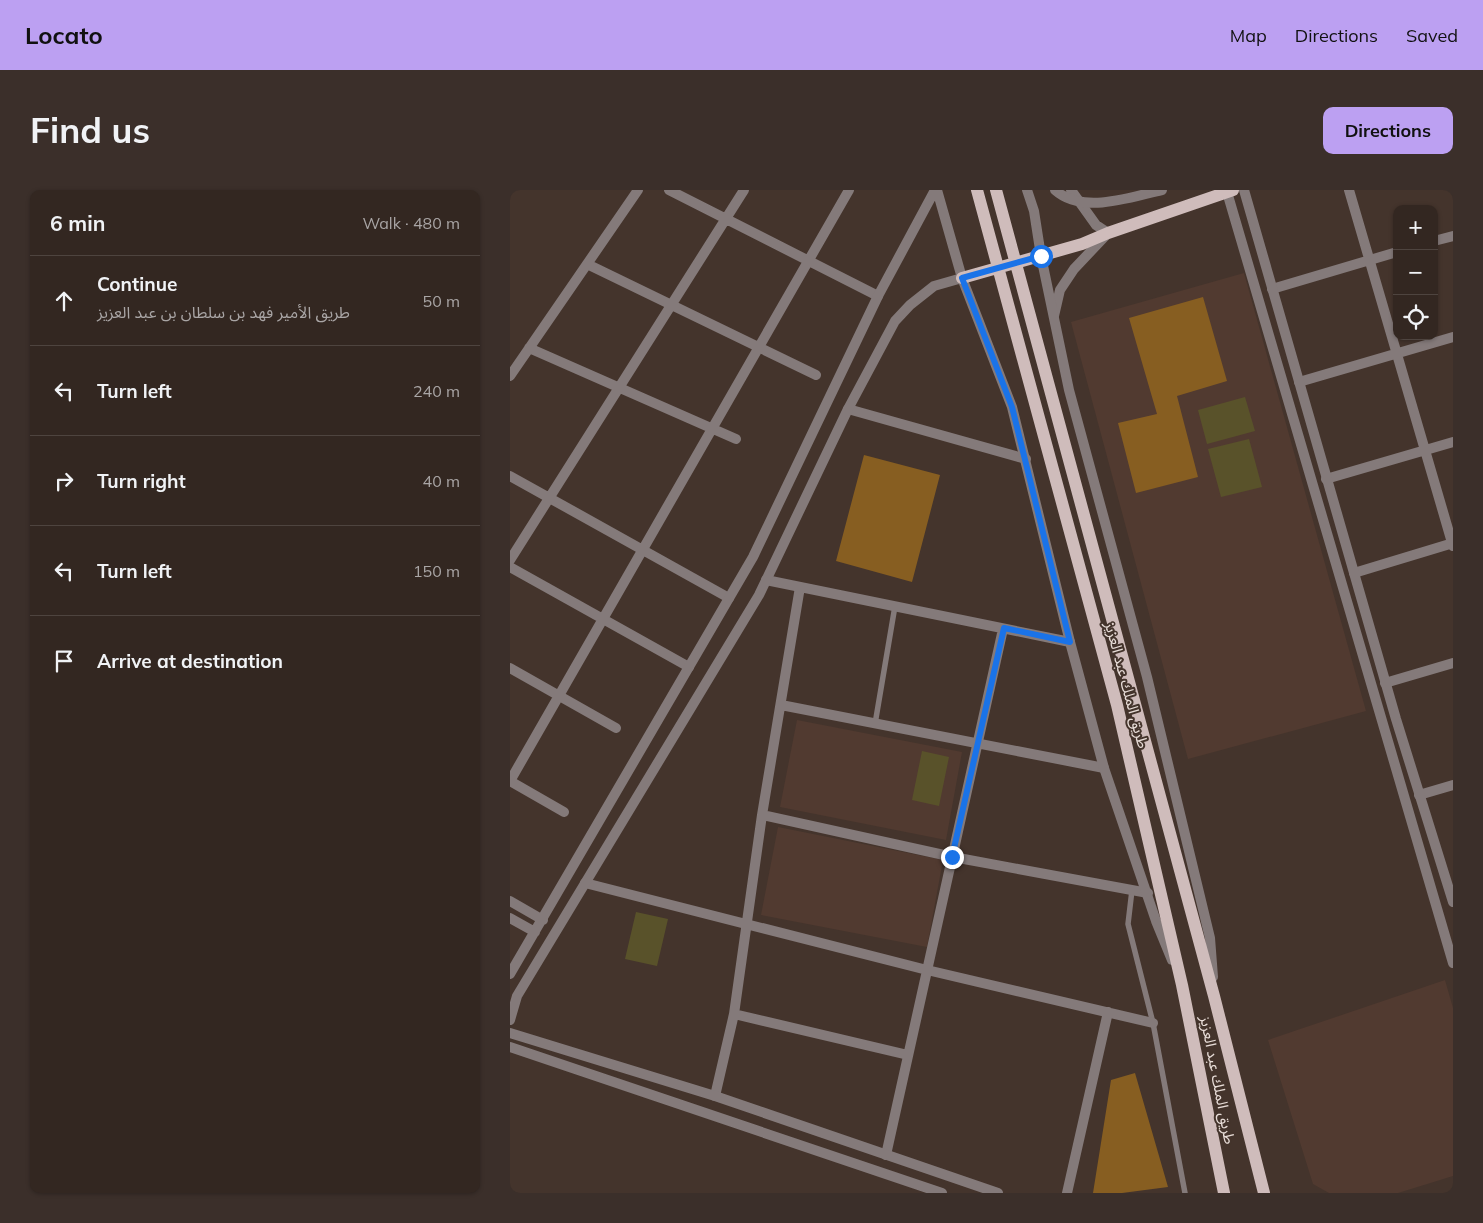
<!DOCTYPE html>
<html lang="en">
<head>
<meta charset="utf-8">
<style>
  :root { --surface:#332721; --page:#3b2f2a; --text:#f1f3f6; --muted:#a9a5a5; --line:#4e443f; --accent:#bca0f2 }
  body { margin:0; font-family:Mulish,"Noto Sans Arabic",sans-serif; background:var(--page); color:var(--text) }
  .controls { position:absolute; right:15px; top:15px; display:grid; overflow:hidden; border-radius:10px; box-shadow:0 1px 4px #0004 }
  .controls button { width:45px; height:45px; display:grid; place-items:center; padding:0; border:0; border-bottom:1px solid var(--line); background:var(--surface); color:var(--text); font:25px sans-serif }
  .stop { position:absolute; width:15px; height:15px; margin:-11px; border:4px solid #1a73e8; border-radius:50%; background:#fff }
  .stop.end { background:#1a73e8; border-color:#fff; box-shadow:0 1px 5px #0008 }
  .list { margin:0; padding:0; list-style:none }
  h2 { display:flex; justify-content:space-between; align-items:center; height:65px; margin:0; padding:0 20px; font-size:21px }
  h2 small { font-size:16px; font-weight:400; color:var(--muted) }
  .list li { display:grid; grid-template-columns:32px 1fr auto; gap:15px; align-items:center; box-sizing:border-box; height:90px; padding:0 20px; border-top:1px solid var(--line) }
  .list b { display:block; font-size:19px; white-space:nowrap }
  .list p { margin:0; font-size:16px; white-space:nowrap; color:var(--muted) }
  .list em { font-size:16px; font-style:normal; color:var(--muted) }
  .icon { flex:none; width:28px; height:28px; fill:none; stroke:currentColor; stroke-width:2; stroke-linecap:round; stroke-linejoin:round }
  .map { position:relative; flex:none; width:943px; height:1003px; overflow:hidden; border-radius:10px }
  header { display:flex; align-items:center; gap:30px; box-sizing:border-box; height:70px; padding:0 25px; background:var(--accent); color:#111 }
  header strong { font-size:24px }
  nav { display:flex; gap:28px; margin-inline-start:auto; font-size:18px }
  .intro { display:flex; align-items:center; justify-content:space-between; box-sizing:border-box; height:120px; padding:0 30px }
  h1 { margin:0; font-size:35px }
  .button { padding:12px 22px; border-radius:10px; background:var(--accent); color:#111; font-size:18px; font-weight:700 }
  main { display:flex; gap:30px; padding:0 30px }
  aside { flex:1; background:var(--surface); border-radius:10px; box-shadow:0 1px 4px #0004 }
  .map>svg:first-child { display:block }
</style>
</head>
<body>
<header>
<strong>Locato</strong>
<nav><a>Map</a><a>Directions</a><a>Saved</a></nav>
</header>
<div class="intro"><h1>Find us</h1><a class="button">Directions</a></div>
<main>
<aside>
<h2>6 min<small>Walk · 480 m</small></h2>
<ul class="list">
<li><svg class="icon" aria-label="ahead" viewBox="0 0 24 24"><path d="M12 20V5M6 11l6-6 6 6"/></svg><div><b>Continue</b><p>طريق الأمير فهد بن سلطان بن عبد العزيز</p></div><em>50 m</em></li>
<li><svg class="icon" aria-label="left" viewBox="0 0 24 24"><path d="M17 20v-9H6M10 6l-5 5 5 5"/></svg><div><b>Turn left</b></div><em>240 m</em></li>
<li><svg class="icon" aria-label="right" viewBox="0 0 24 24"><path d="M7 20v-9h11M14 6l5 5-5 5"/></svg><div><b>Turn right</b></div><em>40 m</em></li>
<li><svg class="icon" aria-label="left" viewBox="0 0 24 24"><path d="M17 20v-9H6M10 6l-5 5 5 5"/></svg><div><b>Turn left</b></div><em>150 m</em></li>
<li><svg class="icon" aria-label="arrive" viewBox="0 0 24 24"><path d="M6 21V4h12l-3 4 3 4H6"/></svg><div><b>Arrive at destination</b></div></li>
</ul>
</aside>
<div class="map">
<svg width="943" height="1003" viewBox="0 0 943 1003">
  <rect width="100%" height="100%" fill="#44342c"/>
  <path fill="#513a30" d="M734 83 856 521 678 569 561 132Z
    M287 530 452 562 436 650 270 617Z
    M268 637 433 670 417 757 251 725Z
    M935 790 943 818V986L888 1003H819L803 994 758 850Z"/>
  <path fill="#59522a" d="M735 207 745 241 697 254 688 220Z
    M739 249 752 297 711 307 698 259Z
    M412 561 439 567 429 616 402 610Z
    M126 722 158 729 147 776 115 769Z"/>
  <path fill="#875e21" d="M693 107 717 191 667 206 688 287 626 303 608 233 647 224 619 128Z
    M354 265 430 285 402 392 326 371Z
    M625 883 658 997 612 1003H583L601 890Z"/>
  <g fill="none" stroke-linecap="round" stroke-linejoin="round">
    <path stroke="#847a7a" stroke-width="5.5" d="M365 534 385 416
      M622 700 618 734 643 833 675 1003"/>
    <path stroke="#847a7a" stroke-width="10" d="M159 0 368 106
      M839 0 943 356
      M924 51 943 46
      M77 74 306 185
      M762 99 887 62
      M544 126 550 100 564 79 598 43 586 35 561 0
      M19 158 226 249
      M0 186 128 0
      M789 192 943 147
      M338 219 516 269
      M0 286 219 408
      M816 289 943 252
      M0 370 234 0
      M0 377 179 477
      M844 383 943 353
      M256 390 560 452
      M0 478 106 538
      M875 493 943 473
      M271 515 594 578
      M0 591 339 0
      M0 591 54 622
      M909 605 943 595
      M252 625 443 667 638 703
      M75 693 417 780 643 833
      M224 824 398 865
      M205 906 224 824 252 625 290 397
      M376 965 493 439
      M557 1003 598 822"/>
    <path stroke="#847a7a" stroke-width="10" d="M427 0 452 88 502 217 560 452 594 578 646 731 662 770
      M517 0 524 21 531 66 559 200 637 487 700 748 703 787
      M545 0C573 25 620 7 652 0
      M734 0 886 529 943 712
      M717 2 943 773
      M0 711 33 730
      M0 728 25 742
      M0 784 243 367 368 106 425 0
      M0 830 7 806 249 405 338 219 385 131 400 115 424 96 452 88
      M0 843 205 906 488 1003
      M0 857 432 1003"/>
    <path stroke="#cfbcbb" stroke-width="12" d="M467 0 607 515 672 795 714 1003
      M486 0 704 806 754 1003
      M452 88 572 54 598 43 723 0"/>
  </g>
  <g fill="none" stroke-linecap="round" stroke-linejoin="round">
    <path stroke="#1a73e8" stroke-width="6" d="M442 667 494 438 560 452 502 217 452 88 531 66"/>
  </g>
  <g text-anchor="middle" dominant-baseline="central" stroke-width="4" stroke-linejoin="round" paint-order="stroke">
    <g font-size="15" fill="#e8ddd8" stroke="#44342c">
      <text transform="translate(617 495) rotate(75)">طريق الملك عبد العزيز</text>
      <text transform="translate(708 890) rotate(79)">طريق الملك عبد العزيز</text>
    </g>
  </g>
</svg>
<div class="controls">
<button>+</button>
<button>−</button>
<button><svg class="icon" aria-label="locate" viewBox="0 0 24 24"><circle cx="12" cy="12" r="6"/><path d="M12 2v4M12 18v4M2 12h4M18 12h4"/></svg></button>
</div>
<div class="stop" style="left:531px;top:66px"></div>
<div class="stop end" style="left:442px;top:667px"></div>
</div>
</main>
</body>
</html>
